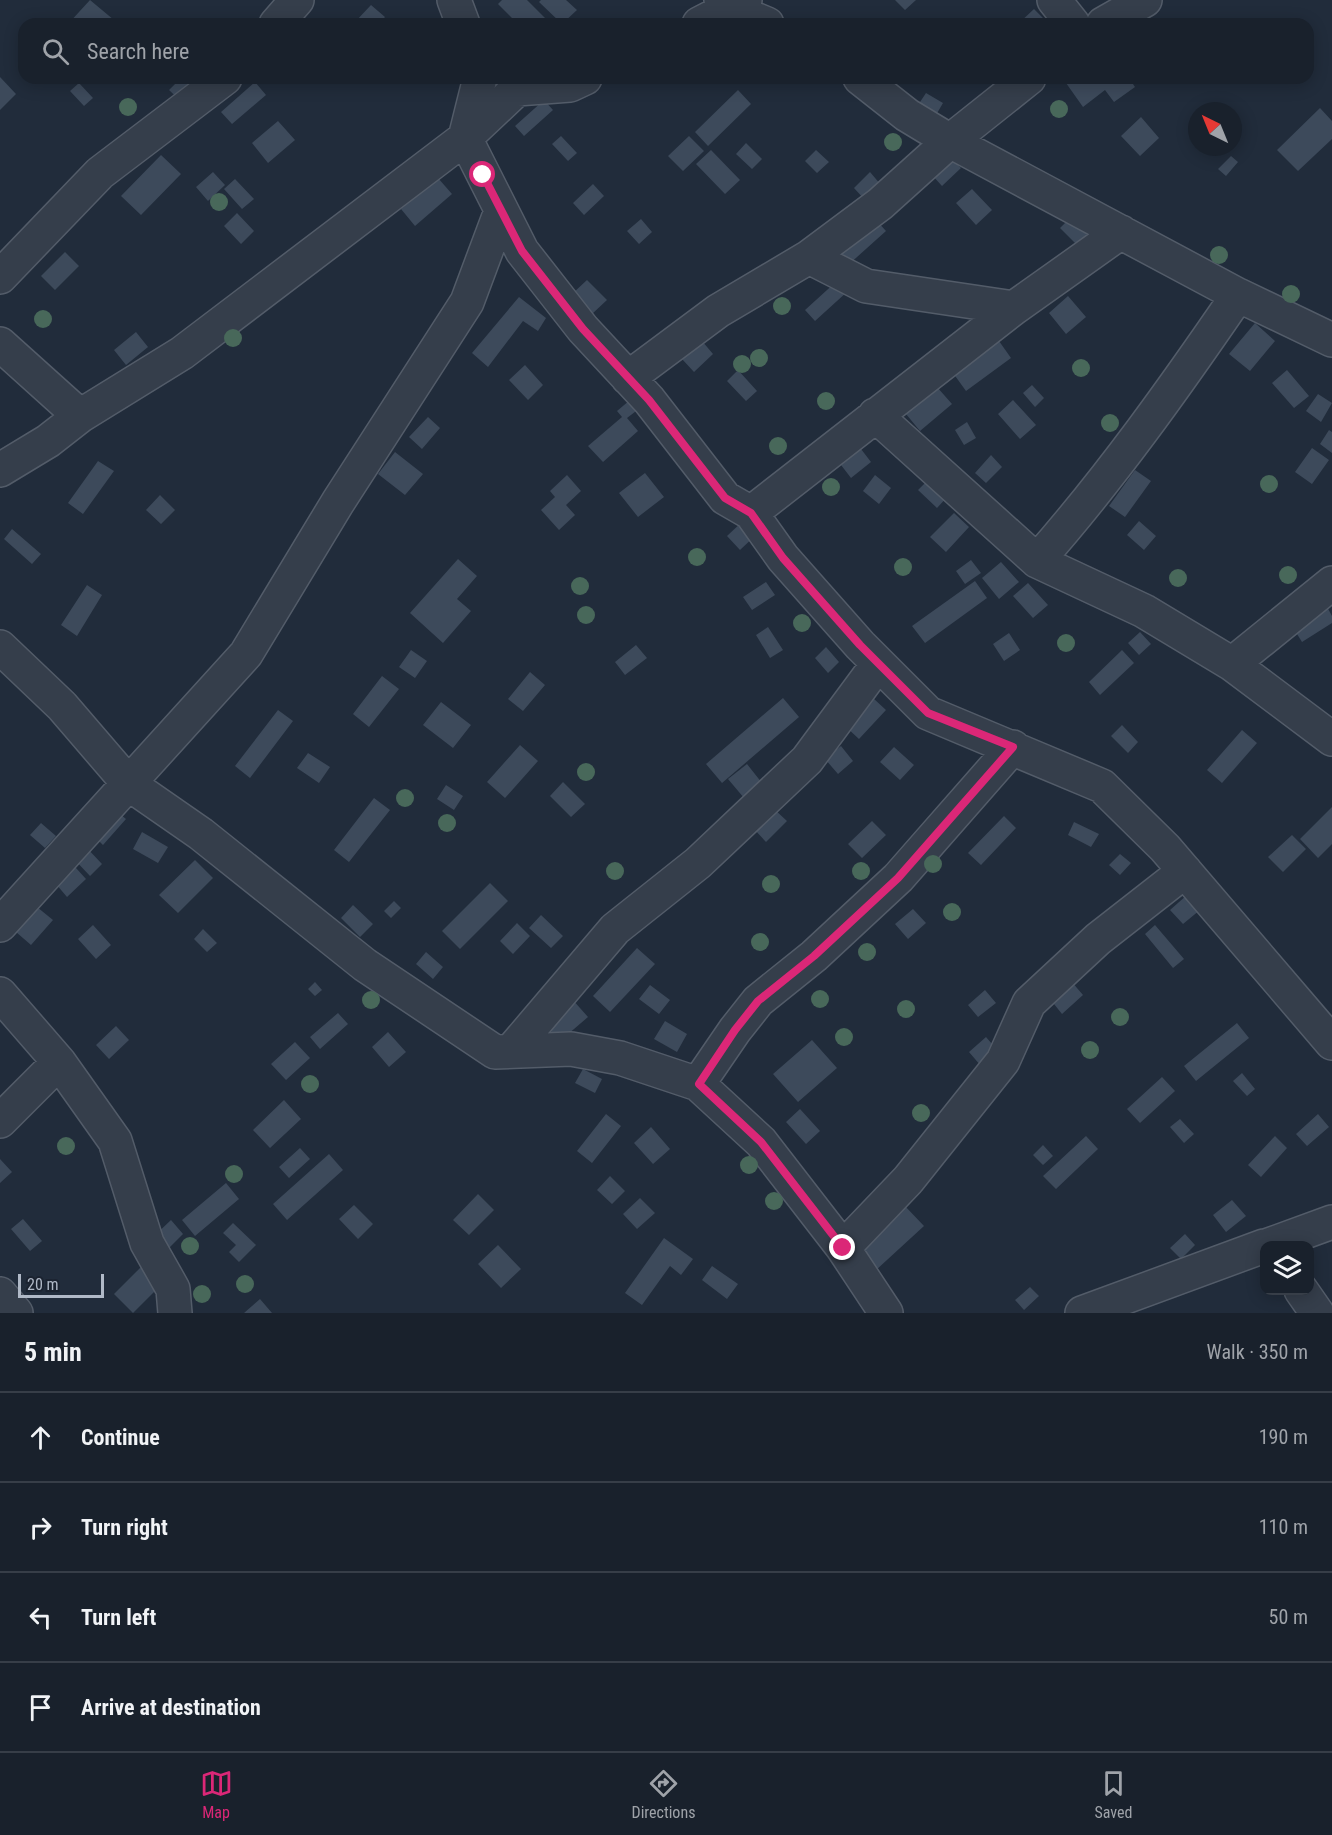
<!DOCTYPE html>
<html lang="en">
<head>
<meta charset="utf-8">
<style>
  :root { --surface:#19212c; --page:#262e38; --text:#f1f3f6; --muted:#9fa3a9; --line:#373e48; --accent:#db2777 }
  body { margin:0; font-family:"Roboto Condensed",sans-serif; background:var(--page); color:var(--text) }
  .controls { position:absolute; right:18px; bottom:18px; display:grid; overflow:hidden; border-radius:12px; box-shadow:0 3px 15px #0003 }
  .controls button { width:54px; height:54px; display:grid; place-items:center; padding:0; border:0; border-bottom:2px solid var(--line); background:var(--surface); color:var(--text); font:30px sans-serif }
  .compass { position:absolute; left:1188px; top:102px; width:54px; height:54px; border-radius:50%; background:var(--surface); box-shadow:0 3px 15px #0003; rotate:317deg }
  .scale { position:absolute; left:18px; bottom:15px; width:86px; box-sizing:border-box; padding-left:6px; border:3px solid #b0b9c7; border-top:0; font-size:16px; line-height:21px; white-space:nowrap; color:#b0b9c7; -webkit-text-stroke:4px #1b2330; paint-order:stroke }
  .stop { position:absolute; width:18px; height:18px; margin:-14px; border:4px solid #db2777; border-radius:50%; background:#fff }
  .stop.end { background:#db2777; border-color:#fff; box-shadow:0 2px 6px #0008 }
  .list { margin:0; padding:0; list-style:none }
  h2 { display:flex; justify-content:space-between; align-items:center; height:78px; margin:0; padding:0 24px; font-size:26px }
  h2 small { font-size:20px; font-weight:400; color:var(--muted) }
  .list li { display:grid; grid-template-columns:39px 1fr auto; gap:18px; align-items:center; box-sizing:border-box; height:90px; padding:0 24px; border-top:2px solid var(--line) }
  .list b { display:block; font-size:22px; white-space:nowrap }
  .list em { font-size:20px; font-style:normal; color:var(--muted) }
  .icon { flex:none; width:33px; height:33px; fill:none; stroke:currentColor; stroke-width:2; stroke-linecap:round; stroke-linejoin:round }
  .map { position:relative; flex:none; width:1332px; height:1313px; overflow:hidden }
  .search { position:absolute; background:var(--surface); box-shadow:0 3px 15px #0003; left:18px; right:18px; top:18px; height:66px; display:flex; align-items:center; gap:15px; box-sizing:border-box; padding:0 21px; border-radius:18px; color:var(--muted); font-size:22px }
  .sheet { height:438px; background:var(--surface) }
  nav { display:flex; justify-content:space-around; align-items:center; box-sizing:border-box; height:84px; border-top:2px solid var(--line); background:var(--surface); font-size:16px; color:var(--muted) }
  nav a { display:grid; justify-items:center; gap:3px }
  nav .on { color:var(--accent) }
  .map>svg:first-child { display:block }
</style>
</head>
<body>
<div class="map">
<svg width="1332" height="1313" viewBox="0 0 1332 1313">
  <rect width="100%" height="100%" fill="#212c3b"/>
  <path fill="#3d4a5b" d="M90 0 114 20 110 24H68Z
    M502 0H527L551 24H518L498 4Z
    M541 0H566L577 10 562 24 539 2Z
    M895 0H916L905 10Z
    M371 5 385 17 379 24H357L355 22Z
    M1034 9 1049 24H1018Z
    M0 77 16 94 0 110Z
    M181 78H188L202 92 187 107 169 90Z
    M1073 78H1129L1135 87 1114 102 1105 90 1083 107 1066 83Z
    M255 82 266 95 232 124 221 112Z
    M79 83 93 98 84 106 70 91Z
    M738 90 751 104 708 146 695 132Z
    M926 93 943 103 936 115 918 105Z
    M544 100 553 110 524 136 515 126Z
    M1320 108 1332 121V139L1298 171 1277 150Z
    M1141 117 1159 138 1140 156 1121 136Z
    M278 121 295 140 268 163 252 143Z
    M561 136 577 153 568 161 552 144Z
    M689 136 704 151 683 171 668 156Z
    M746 143 762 159 752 169 736 154Z
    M711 150 740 180 725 194 696 164Z
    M816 150 829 162 817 173 805 161Z
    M161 155 181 174 141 215 121 196Z
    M1231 156 1238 162 1226 176 1218 169Z
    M950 157 961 168 942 186 932 175Z
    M213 172 225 185 208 201 196 187Z
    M870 172 881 185 865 200 854 188Z
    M438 178 452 194 415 226 401 209Z
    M235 179 254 199 242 209 224 189Z
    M593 184 604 196 584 215 573 203Z
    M972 189 992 210 976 225 956 203Z
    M237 213 254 231 241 244 224 226Z
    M1074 214 1094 234 1080 248 1060 228Z
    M641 219 652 232 639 244 627 231Z
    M876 220 886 231 847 266 837 255Z
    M65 252 79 266 55 290 41 276Z
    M587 280 607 300 592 314 572 294Z
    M838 280 848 291 815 321 805 310Z
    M1068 296 1086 317 1066 334 1049 313Z
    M519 297 546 318 538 331 523 321 488 367 472 353Z
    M1255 323 1275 341 1250 371 1229 354Z
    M136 332 148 347 126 365 114 350Z
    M702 341 713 354 694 372 682 359Z
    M999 341 1011 358 966 391 953 373Z
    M525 365 543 385 528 400 509 380Z
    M738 370 757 391 746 401 727 381Z
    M1287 370 1309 396 1294 408 1272 383Z
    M1032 385 1044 398 1035 407 1023 393Z
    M937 387 952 404 920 431 906 414Z
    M1318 394 1332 403 1321 422 1306 411Z
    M636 395 644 405 627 418 638 431 603 462 588 446 622 417 617 411Z
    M1013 400 1036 425 1020 439 998 414Z
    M428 417 440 428 422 449 409 437Z
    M967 422 976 438 964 445 955 430Z
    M1329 430 1332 432V453L1320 444Z
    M1312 448 1329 460 1312 484 1295 472Z
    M861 449 871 462 851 478 841 465Z
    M395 452 423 474 405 495 378 474Z
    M991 455 1002 467 986 483 975 473Z
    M98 461 114 471 83 514 68 503Z
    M1135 470 1151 481 1125 517 1109 506Z
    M645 473 664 497 638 517 619 493Z
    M567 475 581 491 566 505 575 515 559 530 541 510 555 497 550 491Z
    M875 475 891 488 879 504 863 491Z
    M931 477 949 495 937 508 918 490Z
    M160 495 175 510 161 524 146 510Z
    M954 513 969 527 946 552 930 537Z
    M744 520 757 534 740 550 727 536Z
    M1139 521 1156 536 1144 550 1127 535Z
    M12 529 41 554 32 564 4 539Z
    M458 559 477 576 457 599 471 611 443 643 410 613Z
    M971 560 981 573 965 584 956 571Z
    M1001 562 1019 582 999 599 982 578Z
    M975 581 987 598 925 643 912 626Z
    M766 582 775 595 752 610 743 597Z
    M1028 583 1048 605 1033 618 1013 596Z
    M87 585 102 595 77 636 61 625Z
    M1326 605 1332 616V623L1302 642 1292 626Z
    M768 627 783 650 770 658 756 635Z
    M1140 632 1151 644 1139 655 1128 643Z
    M1009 633 1020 650 1004 661 993 644Z
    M636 645 647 658 625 675 615 662Z
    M826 647 839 662 828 673 815 658Z
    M411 650 427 661 415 678 399 667Z
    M1122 650 1134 663 1100 695 1089 682Z
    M530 672 545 685 523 711 508 699Z
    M382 676 399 689 369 727 353 714Z
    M783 698 799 717 722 783 706 764Z
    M873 698 886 710 859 739 846 727Z
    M441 702 471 725 453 748 423 725Z
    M278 710 293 721 250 778 235 766Z
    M1122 725 1138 742 1128 753 1111 736Z
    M1242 730 1257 743 1222 783 1207 770Z
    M520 745 538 761 505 798 487 782Z
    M841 746 853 761 838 774 825 759Z
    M894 747 914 765 900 780 880 762Z
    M308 753 330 767 319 783 297 768Z
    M747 764 762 783 744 798 728 779Z
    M563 782 585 804 571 817 550 796Z
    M446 785 463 796 454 810 437 799Z
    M374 798 390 810 349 862 334 850Z
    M1332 807V844L1318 858 1300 839Z
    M774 809 787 821 766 842 754 829Z
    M115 810 126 819 103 845 93 835Z
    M1004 816 1016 828 981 865 968 853Z
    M872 821 886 835 862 858 848 844Z
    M1074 822 1099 834 1091 847 1068 835Z
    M41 823 56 836 45 848 30 835Z
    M142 832 168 847 158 863 133 849Z
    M1292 835 1306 849 1283 872 1268 857Z
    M86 847 102 864 90 876 73 858Z
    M1120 854 1131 863 1120 875 1109 865Z
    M66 857 86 879 67 897 56 884Z
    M195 860 213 878 178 913 159 895Z
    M490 883 508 901 460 949 442 931Z
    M1187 895 1200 910 1183 924 1170 910Z
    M394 901 401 908 391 918 384 911Z
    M353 905 373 924 360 937 341 918Z
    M37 907 53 920 31 945 16 932Z
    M913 909 926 923 908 939 895 924Z
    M541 915 563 936 551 948 529 928Z
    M517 923 530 936 513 954 500 941Z
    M93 925 111 945 96 959 78 939Z
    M1155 925 1184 959 1173 968 1145 934Z
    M203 929 217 943 207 952 194 939Z
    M637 948 655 964 610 1012 593 996Z
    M426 952 443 967 433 979 416 964Z
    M1071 981 1083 995 1062 1014 1050 999Z
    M315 982 322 990 315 996 308 989Z
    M650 985 670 1000 659 1014 639 999Z
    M985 990 996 1003 978 1017 968 1005Z
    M572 999 588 1017 560 1041 545 1024Z
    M338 1013 348 1024 320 1049 310 1037Z
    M665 1021 687 1034 677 1052 654 1039Z
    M1237 1023 1249 1038 1196 1081 1184 1066Z
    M116 1026 129 1040 109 1059 96 1045Z
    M388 1032 406 1052 389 1067 372 1047Z
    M986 1037 998 1051 981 1066 969 1052Z
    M812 1040 837 1068 798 1102 773 1074Z
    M295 1042 310 1058 286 1080 271 1064Z
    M583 1069 602 1079 595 1093 575 1083Z
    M1242 1073 1255 1089 1247 1096 1233 1081Z
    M1162 1077 1175 1091 1140 1123 1127 1109Z
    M284 1100 301 1119 270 1148 253 1130Z
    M800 1109 820 1131 806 1144 786 1122Z
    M606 1114 621 1126 592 1163 577 1151Z
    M1318 1114 1329 1127 1307 1146 1296 1134Z
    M1180 1119 1194 1134 1184 1143 1170 1127Z
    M651 1127 670 1149 653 1164 634 1143Z
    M1086 1136 1098 1149 1056 1189 1043 1176Z
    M1275 1136 1287 1148 1261 1177 1248 1165Z
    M1043 1145 1053 1156 1043 1165 1033 1155Z
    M300 1148 310 1159 289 1178 279 1167Z
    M329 1154 343 1170 287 1220 273 1204Z
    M0 1159 12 1172 0 1183Z
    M610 1176 625 1191 612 1204 597 1190Z
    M226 1183 239 1199 195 1236 182 1220Z
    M478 1194 494 1210 469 1235 453 1220Z
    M640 1198 655 1213 637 1229 623 1214Z
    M1232 1200 1246 1216 1226 1232 1213 1215Z
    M354 1205 373 1224 358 1239 339 1219Z
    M904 1205 924 1226 875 1271 855 1251Z
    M23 1219 42 1241 30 1251 11 1229Z
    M171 1220 183 1234 164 1253 151 1239Z
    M233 1223 256 1245 239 1262 229 1252 236 1245 223 1233Z
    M1185 1234 1195 1245 1181 1259 1170 1248Z
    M664 1238 693 1259 681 1275 670 1266 642 1305 625 1293Z
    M498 1245 521 1269 501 1288 478 1264Z
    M145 1263 164 1282 133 1313 114 1294Z
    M712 1266 738 1284 727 1299 702 1280Z
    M1030 1287 1039 1296 1024 1310 1015 1300Z
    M260 1299 272 1313H244Z"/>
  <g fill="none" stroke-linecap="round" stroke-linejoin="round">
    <g stroke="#535c69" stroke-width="36">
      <path id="minor" d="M454 0 463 24
        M721 0 731 9 767 24
        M1054 0 1073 24
        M276 24 297 0
        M699 24 745 0
        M1103 24 1145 0
        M480 78 465 138 522 251 583 329 649 400 725 498 751 513 783 558 860 645 928 713 1102 786 1165 848 1332 1043
        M860 78 907 115 950 141 1238 295 1332 340
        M809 257 880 204 950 141 1029 78
        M0 277 100 173 225 78
        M0 344 80 416
        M628 378 718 311 809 257 866 286 1014 308
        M875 415 1037 561 1144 611 1232 664 1332 739
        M0 470 48 441 80 416 182 353 465 138 517 89 570 85 585 78
        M751 513 1014 308 1121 232
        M1037 561C1111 477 1175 387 1238 295
        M0 647 62 706 129 784 201 834 365 965 495 1052 571 1049 620 1058 698 1084 761 1142 843 1248 886 1313
        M1232 664 1332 583
        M0 925 246 654 338 502 467 302 501 211
        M0 994 59 1062 115 1141 147 1243 173 1289 175 1313
        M512 1050 615 929 698 863 807 760 878 664
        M698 1084 735 1030 758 1001 814 956 898 878 1013 747
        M0 1121 59 1062
        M1266 1246 1332 1222
        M843 1248 908 1180 1003 1061 1029 1003 1098 939 1185 871
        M1301 1290 1317 1313
        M0 1294 16 1313
        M1082 1313 1264 1246"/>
    </g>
    <use href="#minor" stroke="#353e4b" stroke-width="33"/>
  </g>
  <g fill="#48685a">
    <circle cx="128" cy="107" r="9"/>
    <circle cx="1059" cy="109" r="9"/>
    <circle cx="893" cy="142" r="9"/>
    <circle cx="219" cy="202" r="9"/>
    <circle cx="1219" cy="255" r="9"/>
    <circle cx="1291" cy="294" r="9"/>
    <circle cx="782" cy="306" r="9"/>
    <circle cx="43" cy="319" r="9"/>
    <circle cx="233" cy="338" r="9"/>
    <circle cx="759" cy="358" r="9"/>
    <circle cx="742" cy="364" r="9"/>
    <circle cx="1081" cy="368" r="9"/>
    <circle cx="826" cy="401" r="9"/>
    <circle cx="1110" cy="423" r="9"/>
    <circle cx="778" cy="446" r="9"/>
    <circle cx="1269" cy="484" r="9"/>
    <circle cx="831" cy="487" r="9"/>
    <circle cx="697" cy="557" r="9"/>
    <circle cx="903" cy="567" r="9"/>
    <circle cx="1288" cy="575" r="9"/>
    <circle cx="1178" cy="578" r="9"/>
    <circle cx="580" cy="586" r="9"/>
    <circle cx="586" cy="615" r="9"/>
    <circle cx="802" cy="623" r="9"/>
    <circle cx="1066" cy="643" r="9"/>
    <circle cx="586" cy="772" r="9"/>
    <circle cx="405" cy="798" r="9"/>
    <circle cx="447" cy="823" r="9"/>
    <circle cx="933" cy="864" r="9"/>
    <circle cx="615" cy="871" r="9"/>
    <circle cx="861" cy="871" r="9"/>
    <circle cx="771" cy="884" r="9"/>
    <circle cx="952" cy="912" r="9"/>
    <circle cx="760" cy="942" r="9"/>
    <circle cx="867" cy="952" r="9"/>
    <circle cx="820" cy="999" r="9"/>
    <circle cx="371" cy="1000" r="9"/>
    <circle cx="906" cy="1009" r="9"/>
    <circle cx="1120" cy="1017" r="9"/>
    <circle cx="844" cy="1037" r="9"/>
    <circle cx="1090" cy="1050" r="9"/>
    <circle cx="310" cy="1084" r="9"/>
    <circle cx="921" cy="1113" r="9"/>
    <circle cx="66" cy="1146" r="9"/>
    <circle cx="749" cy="1165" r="9"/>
    <circle cx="234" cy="1174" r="9"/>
    <circle cx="774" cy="1201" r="9"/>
    <circle cx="190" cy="1246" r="9"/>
    <circle cx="245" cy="1284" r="9"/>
    <circle cx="202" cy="1294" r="9"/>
  </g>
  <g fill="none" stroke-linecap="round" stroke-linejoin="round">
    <path stroke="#db2777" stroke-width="8" d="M483 175 522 251 583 329 649 400 725 498 751 513 783 558 860 645 928 713 1013 747 898 878 814 956 758 1001 735 1030 699 1084 761 1142 843 1248"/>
  </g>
</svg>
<div class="controls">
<button><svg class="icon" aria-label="layers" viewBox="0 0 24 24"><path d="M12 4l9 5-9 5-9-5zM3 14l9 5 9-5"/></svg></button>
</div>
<svg class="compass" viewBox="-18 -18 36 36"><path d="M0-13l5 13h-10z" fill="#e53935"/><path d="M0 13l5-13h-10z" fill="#9fa3a9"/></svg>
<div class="scale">20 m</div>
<div class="stop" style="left:483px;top:175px"></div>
<div class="stop end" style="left:843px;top:1248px"></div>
<div class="search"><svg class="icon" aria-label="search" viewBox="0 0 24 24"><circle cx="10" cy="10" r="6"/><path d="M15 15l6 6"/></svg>Search here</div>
</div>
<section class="sheet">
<h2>5 min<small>Walk · 350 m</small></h2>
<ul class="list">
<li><svg class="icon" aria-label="ahead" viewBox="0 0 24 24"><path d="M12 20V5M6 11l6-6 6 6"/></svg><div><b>Continue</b></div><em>190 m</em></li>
<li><svg class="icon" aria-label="right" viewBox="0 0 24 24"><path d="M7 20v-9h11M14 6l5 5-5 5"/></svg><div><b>Turn right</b></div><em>110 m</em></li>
<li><svg class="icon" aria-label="left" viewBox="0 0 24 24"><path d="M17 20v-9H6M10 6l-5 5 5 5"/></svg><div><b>Turn left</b></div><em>50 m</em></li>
<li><svg class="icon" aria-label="arrive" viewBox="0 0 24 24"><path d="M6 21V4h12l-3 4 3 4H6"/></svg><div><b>Arrive at destination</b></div></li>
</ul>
</section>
<nav>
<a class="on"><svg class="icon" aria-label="map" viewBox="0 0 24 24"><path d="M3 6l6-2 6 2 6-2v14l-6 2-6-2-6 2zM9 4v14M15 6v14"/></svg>Map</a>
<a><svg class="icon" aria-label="directions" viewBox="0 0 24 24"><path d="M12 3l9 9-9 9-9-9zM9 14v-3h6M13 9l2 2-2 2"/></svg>Directions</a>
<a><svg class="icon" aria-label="saved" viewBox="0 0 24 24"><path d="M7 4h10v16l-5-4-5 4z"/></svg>Saved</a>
</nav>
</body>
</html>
